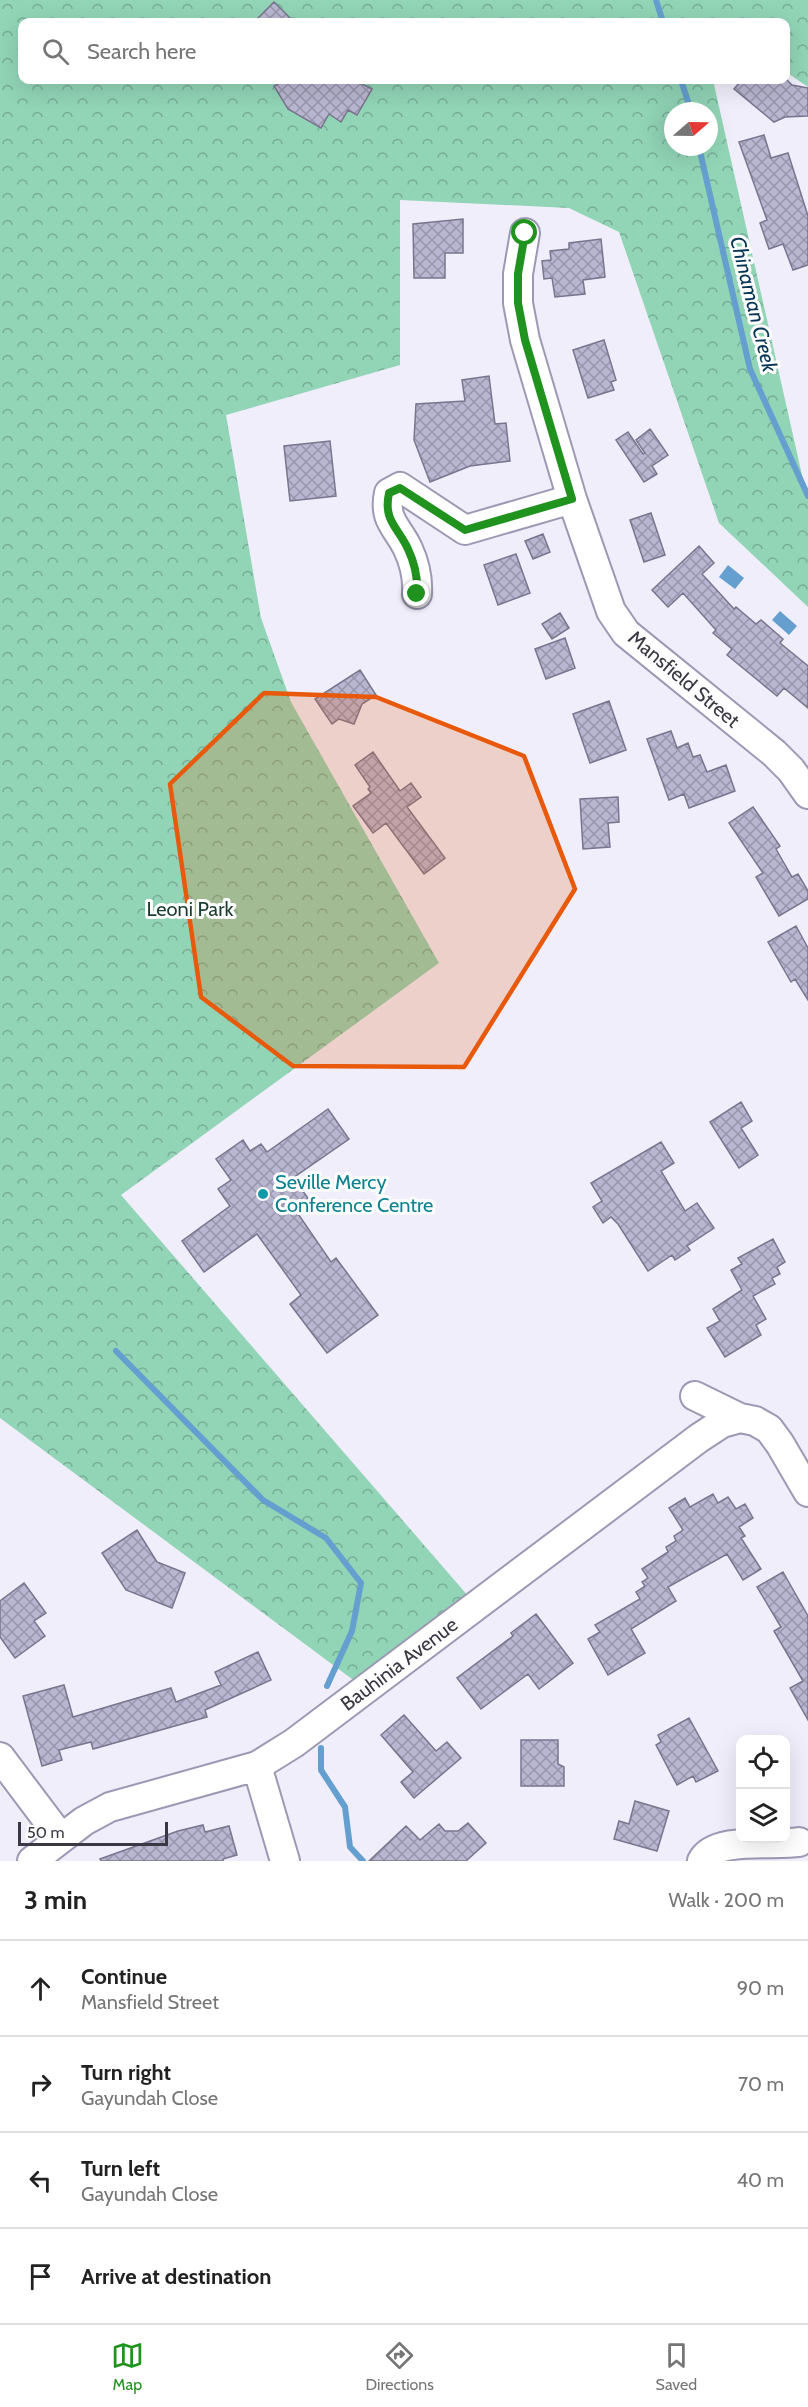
<!DOCTYPE html>
<html lang="en">
<head>
<meta charset="utf-8">
<style>
  :root { --surface:#fff; --page:#f2f2f2; --text:#222; --muted:#767676; --line:#e0e0e0; --accent:#20931e }
  body { margin:0; font-family:Cabin,sans-serif; background:var(--page); color:var(--text) }
  .controls { position:absolute; right:18px; bottom:18px; display:grid; overflow:hidden; border-radius:12px; box-shadow:0 6px 24px #0002 }
  .controls button { width:54px; height:54px; display:grid; place-items:center; padding:0; border:0; border-bottom:2px solid var(--line); background:var(--surface); color:var(--text); font:30px sans-serif }
  .compass { position:absolute; left:664px; top:102px; width:54px; height:54px; border-radius:50%; background:var(--surface); box-shadow:0 6px 24px #0002; rotate:70deg }
  .scale { position:absolute; left:18px; bottom:15px; width:150px; box-sizing:border-box; padding-left:6px; border:3px solid #393843; border-top:0; font-size:16px; line-height:21px; white-space:nowrap; color:#393843; -webkit-text-stroke:4px #fdfdfd; paint-order:stroke }
  .stop { position:absolute; width:18px; height:18px; margin:-14px; border:4px solid #20931e; border-radius:50%; background:#fff }
  .stop.end { background:#20931e; border-color:#fff; box-shadow:0 2px 6px #0008 }
  .list { margin:0; padding:0; list-style:none }
  h2 { display:flex; justify-content:space-between; align-items:center; height:78px; margin:0; padding:0 24px; font-size:26px }
  h2 small { font-size:20px; font-weight:400; color:var(--muted) }
  .list li { display:grid; grid-template-columns:39px 1fr auto; gap:18px; align-items:center; box-sizing:border-box; height:96px; padding:0 24px; border-top:2px solid var(--line) }
  .list b { display:block; font-size:22px; white-space:nowrap }
  .list p { margin:0; font-size:20px; white-space:nowrap; color:var(--muted) }
  .list em { font-size:20px; font-style:normal; color:var(--muted) }
  .icon { flex:none; width:33px; height:33px; fill:none; stroke:currentColor; stroke-width:2; stroke-linecap:round; stroke-linejoin:round }
  .map { position:relative; flex:none; width:808px; height:1861px; overflow:hidden }
  .search { position:absolute; background:var(--surface); box-shadow:0 6px 24px #0002; left:18px; right:18px; top:18px; height:66px; display:flex; align-items:center; gap:15px; box-sizing:border-box; padding:0 21px; border-radius:12px; color:var(--muted); font-size:22px }
  .sheet { height:462px; background:var(--surface) }
  nav { display:flex; justify-content:space-around; align-items:center; box-sizing:border-box; height:84px; border-top:2px solid var(--line); background:var(--surface); font-size:16px; color:var(--muted) }
  nav a { display:grid; justify-items:center; gap:3px }
  nav .on { color:var(--accent) }
  .map>svg:first-child { display:block }
</style>
</head>
<body>
<div class="map">
<svg width="808" height="1861" viewBox="0 0 808 1861">
  <defs>
    <pattern id="forest-crowns" width="20" height="18" patternUnits="userSpaceOnUse" patternTransform="scale(1.5)"><rect width="20" height="18" fill="#91d4b6"/><path d="M2 6a3 3 0 1 1 6 0M12 15a3 3 0 1 1 6 0" fill="none" stroke="#77ad96"/></pattern>
    <pattern id="building-cross-hatch" width="8" height="8" patternUnits="userSpaceOnUse" patternTransform="scale(1.5)"><rect width="8" height="8" fill="#b9b6d1"/><path d="M0 0l8 8M0 8l8-8" fill="none" stroke="#9795ab"/></pattern>
  </defs>
  <rect width="100%" height="100%" fill="#efeefa"/>
  <path fill="url(#forest-crowns)" fill-rule="evenodd" d="M0 0H808V87L786 72V22H22V80H713L804 484 808 489V607L719 523 619 232 569 208 400 200V365L226 415 261 618 291 702 439 963 121 1195 469 1597 356 1682 0 1418ZM673 111H709V147H673Z"/>
  <path fill="#659fcf" d="M728 565 744 578 735 589 719 577Z
    M780 611 797 626 789 635 772 620Z"/>
  <g fill="none" stroke-linecap="round" stroke-linejoin="round">
    <path stroke="#659fcf" stroke-width="6" d="M656 0 663 22
      M681 80 691 111
      M699 147 750 369 808 496
      M116 1351 263 1500 326 1538 361 1583 352 1631 327 1686
      M321 1748V1770L345 1807 350 1847 363 1861"/>
  </g>
  <path fill="url(#building-cross-hatch)" stroke="#78758e" stroke-width="1.5" d="M274 2 294 22H254Z
    M786 79 792 85 808 88V116L785 117 774 122 734 89 742 80Z
    M285 80H354L372 89 357 115 348 110 341 122 329 114 321 128 288 109 274 86Z
    M764 135 771 158 788 153 808 216V265L793 270 783 244 769 249 760 223 767 220 739 142Z
    M463 219V253H445V278H414L413 224Z
    M601 239 605 277 583 280 585 294 555 297 552 278 544 279 542 261 551 260 550 251 569 249V243Z
    M604 340 616 380 611 382 614 390 588 398 573 350Z
    M489 376 495 424 506 423 510 461 470 466 430 482 414 440 416 404 465 401 462 380Z
    M650 429 668 455 652 466 657 474 644 482 616 440 628 432 643 454 645 453 636 440Z
    M330 441 336 496 290 501 284 446Z
    M651 513 665 555 644 562 630 520Z
    M543 534 550 552 533 559 525 541Z
    M699 546 714 563 702 574 734 609 736 607 756 624 761 620 783 639 780 643 808 666V708L784 688 777 696 727 655 732 649 713 633 716 630 683 593 668 607 652 590Z
    M516 554 530 593 498 605 484 565Z
    M560 613 569 628 552 639 542 624Z
    M565 638 575 668 546 679 535 649Z
    M360 670 376 695 362 704 354 724 339 719 332 724 315 699Z
    M609 701 626 750 590 763 573 714Z
    M671 731 677 748 688 743 693 757 700 755 707 772 726 765 735 791 689 808 684 794 669 800 647 739Z
    M373 752 400 791 411 783 421 797 407 807 445 858 424 874 386 823 373 833 353 806 371 793 368 789 370 787 355 765Z
    M618 797 619 822 608 823 610 847 583 849 580 799Z
    M753 807 780 846 776 849 792 877 798 874 808 891V899L779 916 756 877 763 873 729 823Z
    M796 926 808 948V1000L795 979 791 982 768 942Z
    M741 1102 752 1121 741 1128 758 1155 739 1168 710 1122Z
    M328 1109 349 1139 293 1178 308 1198 294 1208 331 1262 336 1258 378 1315 327 1353 290 1304 301 1295 257 1234 204 1272 182 1241 230 1206 218 1189 231 1180 216 1159 243 1140 250 1151 261 1144 267 1152Z
    M661 1142 674 1163 661 1171 685 1211 697 1203 714 1228 687 1246 690 1250 675 1260 672 1255 648 1271 618 1224 611 1217 603 1223 593 1207 602 1201 591 1183Z
    M773 1239 785 1262 777 1267 780 1274 772 1278 775 1284 753 1296 766 1319 756 1325 761 1335 725 1357 707 1328 720 1321 713 1309 742 1290 731 1270 742 1264 738 1258Z
    M713 1494 718 1503 728 1497 736 1509 745 1504 753 1518 739 1527 745 1536 741 1538 761 1569 743 1580 727 1554 668 1587 676 1601 631 1629 645 1653 608 1675 588 1639 600 1632 595 1625 640 1599 636 1592 645 1586 642 1582 648 1578 642 1569 668 1552 666 1547 676 1541 674 1536 683 1530 669 1508 685 1498 690 1507Z
    M137 1530 157 1562 185 1573 172 1608 126 1590 102 1553Z
    M783 1572 808 1616V1720L790 1688 803 1681 774 1631 781 1627 757 1587Z
    M24 1583 46 1613 34 1621 45 1636 15 1658 0 1637V1601Z
    M536 1614 573 1663 539 1689 528 1674 481 1709 457 1678 513 1636 511 1633Z
    M258 1652 271 1680 205 1710 207 1717 93 1749 91 1742 59 1750 62 1760 42 1766 23 1696 64 1685 73 1717 171 1688 176 1702 221 1685 215 1672Z
    M404 1715 436 1751 447 1742 461 1758 414 1798 401 1782 413 1772 381 1735Z
    M689 1718 718 1771 696 1782 693 1776 677 1785 656 1745 661 1742 658 1735Z
    M521 1740H558V1764L564 1767V1786H521Z
    M635 1801 669 1811 657 1851 614 1839 619 1821 629 1824Z
    M468 1823 486 1843 466 1861H369L406 1826 420 1840 439 1824 445 1831H458Z
    M203 1825 205 1832 229 1826 237 1855 223 1859V1861H101L100 1859 178 1831Z"/>
  <g fill="none" stroke-linecap="round" stroke-linejoin="round">
    <g stroke="#9c99b4" stroke-width="32">
      <path id="minor" d="M525 233 518 274V303L525 340 572 499 611 611 626 633 774 753 791 770 808 794
        M417 594C418 578 415 564 408 549 398 527 383 521 389 493L400 487 465 530 572 499
        M695 1396 740 1418 755 1421 769 1429 780 1444 808 1492
        M0 1757 61 1838
        M257 1766 285 1861
        M32 1861 84 1821 110 1807 257 1766 294 1743 699 1438 722 1423 740 1418
        M702 1861C715 1836 774 1846 799 1842"/>
    </g>
    <use href="#minor" stroke="#fff" stroke-width="28"/>
  </g>
  <g fill="none" stroke-linecap="round" stroke-linejoin="round">
    <path stroke="#20931e" stroke-width="8" d="M417 594C418 578 415 564 408 549 398 527 383 521 389 493L400 488 465 530 572 499 525 340 518 303V274L525 233"/>
  </g>
  <path fill="#e8590c" fill-opacity="0.2" stroke="#e8590c" stroke-width="4.5" stroke-linejoin="round" d="M264 693 376 697 524 756 575 889 464 1067 293 1066 201 997 170 784Z"/>
  <circle fill="#0f9aa8" stroke="#fdfdfd" stroke-width="2" cx="263" cy="1194" r="6"/>
  <g text-anchor="middle" dominant-baseline="central" stroke-width="6" stroke-linejoin="round" paint-order="stroke">
    <g font-size="20" fill="#393843" stroke="#fdfdfd">
      <text transform="translate(684 679) rotate(40)">Mansfield Street</text>
      <text transform="translate(399 1664) rotate(-37)">Bauhinia Avenue</text>
    </g>
    <g font-size="20" fill="#1a3e30" stroke="#fdfdfd">
      <text x="190" y="909">Leoni Park</text>
    </g>
    <g font-size="20" fill="#0d838f" stroke="#fdfdfd" text-anchor="start">
      <text x="275" y="1182">Seville Mercy<tspan x="275" dy="23">Conference Centre</tspan></text>
    </g>
    <g font-size="21" font-style="italic" fill="#053554" stroke="#fdfdfd">
      <text transform="translate(754 304) rotate(76)">Chinaman Creek</text>
    </g>
  </g>
</svg>
<div class="controls">
<button><svg class="icon" aria-label="locate" viewBox="0 0 24 24"><circle cx="12" cy="12" r="6"/><path d="M12 2v4M12 18v4M2 12h4M18 12h4"/></svg></button>
<button><svg class="icon" aria-label="layers" viewBox="0 0 24 24"><path d="M12 4l9 5-9 5-9-5zM3 14l9 5 9-5"/></svg></button>
</div>
<svg class="compass" viewBox="-18 -18 36 36"><path d="M0-13l5 13h-10z" fill="#e53935"/><path d="M0 13l5-13h-10z" fill="#767676"/></svg>
<div class="scale">50 m</div>
<div class="stop" style="left:525px;top:233px"></div>
<div class="stop end" style="left:417px;top:594px"></div>
<div class="search"><svg class="icon" aria-label="search" viewBox="0 0 24 24"><circle cx="10" cy="10" r="6"/><path d="M15 15l6 6"/></svg>Search here</div>
</div>
<section class="sheet">
<h2>3 min<small>Walk · 200 m</small></h2>
<ul class="list">
<li><svg class="icon" aria-label="ahead" viewBox="0 0 24 24"><path d="M12 20V5M6 11l6-6 6 6"/></svg><div><b>Continue</b><p>Mansfield Street</p></div><em>90 m</em></li>
<li><svg class="icon" aria-label="right" viewBox="0 0 24 24"><path d="M7 20v-9h11M14 6l5 5-5 5"/></svg><div><b>Turn right</b><p>Gayundah Close</p></div><em>70 m</em></li>
<li><svg class="icon" aria-label="left" viewBox="0 0 24 24"><path d="M17 20v-9H6M10 6l-5 5 5 5"/></svg><div><b>Turn left</b><p>Gayundah Close</p></div><em>40 m</em></li>
<li><svg class="icon" aria-label="arrive" viewBox="0 0 24 24"><path d="M6 21V4h12l-3 4 3 4H6"/></svg><div><b>Arrive at destination</b></div></li>
</ul>
</section>
<nav>
<a class="on"><svg class="icon" aria-label="map" viewBox="0 0 24 24"><path d="M3 6l6-2 6 2 6-2v14l-6 2-6-2-6 2zM9 4v14M15 6v14"/></svg>Map</a>
<a><svg class="icon" aria-label="directions" viewBox="0 0 24 24"><path d="M12 3l9 9-9 9-9-9zM9 14v-3h6M13 9l2 2-2 2"/></svg>Directions</a>
<a><svg class="icon" aria-label="saved" viewBox="0 0 24 24"><path d="M7 4h10v16l-5-4-5 4z"/></svg>Saved</a>
</nav>
</body>
</html>
